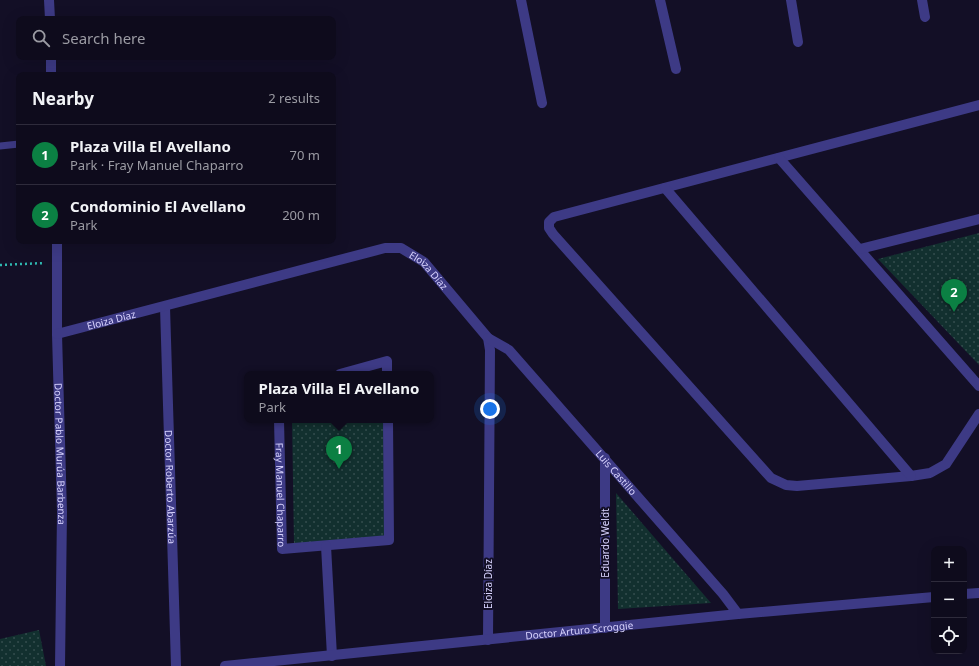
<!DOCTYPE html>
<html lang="en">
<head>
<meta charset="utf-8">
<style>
  :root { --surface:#0e0b1c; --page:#171425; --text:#f1f3f6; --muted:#9b9ba3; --line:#2e2b3b; --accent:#0b8043 }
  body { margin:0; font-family:"Noto Sans",sans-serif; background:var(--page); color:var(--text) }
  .controls { position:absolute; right:12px; bottom:12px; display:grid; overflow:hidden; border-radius:8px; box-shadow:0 4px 16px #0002 }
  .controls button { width:36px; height:36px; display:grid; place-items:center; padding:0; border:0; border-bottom:1px solid var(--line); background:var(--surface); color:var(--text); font:20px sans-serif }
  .you { position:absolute; left:490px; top:409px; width:14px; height:14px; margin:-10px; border:3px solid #fff; border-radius:50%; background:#1a73e8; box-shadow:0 0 0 6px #1a73e833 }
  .badge { display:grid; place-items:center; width:26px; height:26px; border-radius:50%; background:var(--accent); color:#fff; font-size:13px; font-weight:700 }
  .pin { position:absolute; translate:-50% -33px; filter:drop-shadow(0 1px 2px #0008) }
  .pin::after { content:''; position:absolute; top:21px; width:14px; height:12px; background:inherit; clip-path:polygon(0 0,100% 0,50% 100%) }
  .popup { position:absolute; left:244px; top:371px; width:190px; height:52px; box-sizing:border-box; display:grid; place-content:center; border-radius:8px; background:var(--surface); filter:drop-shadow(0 1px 3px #0005); font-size:13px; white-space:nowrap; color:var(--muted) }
  .popup b { font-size:15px; color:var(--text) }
  .popup::after { content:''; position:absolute; left:50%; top:100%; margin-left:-8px; border:8px solid transparent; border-top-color:var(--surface) }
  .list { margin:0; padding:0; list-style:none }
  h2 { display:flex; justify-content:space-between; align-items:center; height:52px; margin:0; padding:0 16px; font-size:17px }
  h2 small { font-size:13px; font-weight:400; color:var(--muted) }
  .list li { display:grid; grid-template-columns:26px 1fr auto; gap:12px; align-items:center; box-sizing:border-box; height:60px; padding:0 16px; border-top:1px solid var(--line) }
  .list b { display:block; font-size:15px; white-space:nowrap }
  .list p { margin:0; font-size:13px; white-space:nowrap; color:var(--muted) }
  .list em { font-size:13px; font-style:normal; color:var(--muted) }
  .icon { flex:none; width:22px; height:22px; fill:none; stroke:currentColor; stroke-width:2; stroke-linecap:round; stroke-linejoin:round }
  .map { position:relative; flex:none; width:979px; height:666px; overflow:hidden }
  .search { position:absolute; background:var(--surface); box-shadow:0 4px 16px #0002; left:16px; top:16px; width:320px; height:44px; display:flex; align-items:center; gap:10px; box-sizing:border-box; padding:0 14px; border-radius:8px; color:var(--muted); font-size:15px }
  .panel { position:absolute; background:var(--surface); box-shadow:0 4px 16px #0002; left:16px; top:72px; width:320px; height:172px; border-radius:8px }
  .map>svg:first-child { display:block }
</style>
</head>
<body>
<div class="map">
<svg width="979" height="666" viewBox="0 0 979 666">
  <defs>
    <pattern id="park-dots" width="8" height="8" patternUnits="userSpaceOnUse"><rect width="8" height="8" fill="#12302f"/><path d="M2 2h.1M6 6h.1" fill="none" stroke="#344d4e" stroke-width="1.8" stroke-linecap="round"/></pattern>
  </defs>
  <rect width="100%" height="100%" fill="#130f26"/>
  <path fill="url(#park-dots)" d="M979 233V365L878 259Z
    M292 420H384L385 536 294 544Z
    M616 493 711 603 618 609Z
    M39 630 46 666H0V639Z"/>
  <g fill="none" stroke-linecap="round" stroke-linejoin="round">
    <path stroke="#2fb8b0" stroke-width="2.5" stroke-dasharray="2 3" stroke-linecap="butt" d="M0 265 45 263"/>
    <path stroke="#3d3a85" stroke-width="7" d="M0 146 19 144"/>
    <g stroke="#3d3a85" stroke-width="10">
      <path d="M49 0 50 19"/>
      <path d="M521 0 542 103"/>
      <path d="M660 0 676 69"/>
      <path d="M791 0 798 42"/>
      <path d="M922 0 925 17"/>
      <path d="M51 57V75"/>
      <path d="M979 105 554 217 549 222V228L553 234 771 478 786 485 797 486 911 476 930 473 946 464 979 414"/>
      <path d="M779 158 979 386"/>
      <path d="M665 188 911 476"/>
      <path id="s1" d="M57 241V334L62 512 60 666"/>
      <path d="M860 249 979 219"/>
      <path id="s2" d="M165 307 176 666"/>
      <path id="s3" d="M57 334 385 248H401L424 262 488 338 490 350 488 640"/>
      <path id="s4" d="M488 338 509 350 723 594 738 614"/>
      <path d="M340 374 387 361V374"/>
      <path id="s5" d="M279 420 282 549 389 540 388 420"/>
      <path d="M326 546 332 656"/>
      <path d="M964 594 979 593"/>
      <path d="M605 628V458"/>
      <path id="s6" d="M225 666 738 614 934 597"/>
    </g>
  </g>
  <g text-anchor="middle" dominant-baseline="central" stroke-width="4" stroke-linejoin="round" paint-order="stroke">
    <g font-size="10" fill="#d9d4ff" stroke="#130f26">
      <text stroke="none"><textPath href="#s3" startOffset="391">Eloiza Díaz</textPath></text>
      <text stroke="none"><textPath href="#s3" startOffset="56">Eloiza Díaz</textPath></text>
      <text stroke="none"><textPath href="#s1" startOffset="213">Doctor Pablo Murúa Barbenza</textPath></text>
      <text stroke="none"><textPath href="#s4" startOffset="187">Luis Castillo</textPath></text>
      <text stroke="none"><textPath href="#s2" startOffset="180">Doctor Roberto Abarzúa</textPath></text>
      <text stroke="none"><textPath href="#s5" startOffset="75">Fray Manuel Chaparro</textPath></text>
      <text transform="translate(605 543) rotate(-90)">Eduardo Weldt</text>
      <text transform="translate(488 584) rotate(-90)">Eloiza Díaz</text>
      <text stroke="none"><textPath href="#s6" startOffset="356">Doctor Arturo Scroggie</textPath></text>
    </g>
  </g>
</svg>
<div class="controls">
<button>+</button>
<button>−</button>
<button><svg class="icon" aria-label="locate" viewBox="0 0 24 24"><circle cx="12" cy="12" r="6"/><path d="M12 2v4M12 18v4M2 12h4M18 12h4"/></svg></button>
</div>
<div class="you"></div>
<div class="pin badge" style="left:339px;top:469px">1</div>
<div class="popup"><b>Plaza Villa El Avellano</b>Park</div>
<div class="pin badge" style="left:954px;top:312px">2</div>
<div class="search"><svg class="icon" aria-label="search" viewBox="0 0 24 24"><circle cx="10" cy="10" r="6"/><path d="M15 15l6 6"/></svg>Search here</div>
<section class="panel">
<h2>Nearby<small>2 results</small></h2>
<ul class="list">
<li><span class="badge">1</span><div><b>Plaza Villa El Avellano</b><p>Park · Fray Manuel Chaparro</p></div><em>70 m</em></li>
<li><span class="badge">2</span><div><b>Condominio El Avellano</b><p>Park</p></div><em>200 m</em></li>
</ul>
</section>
</div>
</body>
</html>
